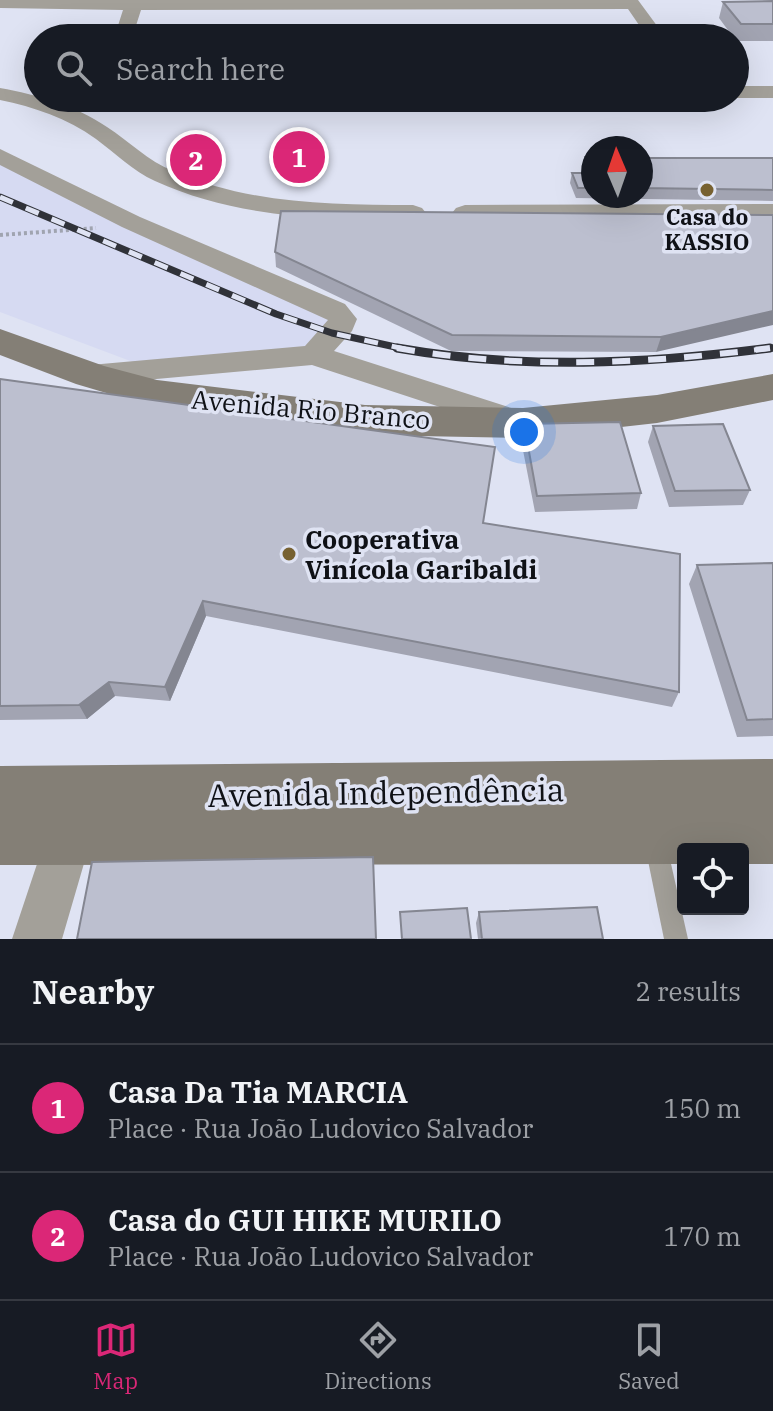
<!DOCTYPE html>
<html lang="en">
<head>
<meta charset="utf-8">
<style>
  :root { --surface:#171b24; --page:#242831; --text:#f1f3f6; --muted:#9ea1a6; --line:#363941; --accent:#db2777 }
  body { margin:0; font-family:"IBM Plex Serif",serif; background:var(--page); color:var(--text) }
  .controls { position:absolute; right:24px; bottom:24px; display:grid; overflow:hidden; border-radius:8px; box-shadow:0 8px 32px #0002 }
  .controls button { width:72px; height:72px; display:grid; place-items:center; padding:0; border:0; border-bottom:2px solid var(--line); background:var(--surface); color:var(--text); font:40px sans-serif }
  .compass { position:absolute; left:581px; top:136px; width:72px; height:72px; border-radius:50%; background:var(--surface); box-shadow:0 8px 32px #0002; rotate:358deg }
  .you { position:absolute; left:524px; top:432px; width:28px; height:28px; margin:-20px; border:6px solid #fff; border-radius:50%; background:#1a73e8; box-shadow:0 0 0 12px #1a73e833 }
  .badge { display:grid; place-items:center; width:52px; height:52px; border-radius:50%; background:var(--accent); color:#fff; font-size:26px; font-weight:700 }
  .pin { position:absolute; translate:-50% -50%; border:4px solid #fff; box-shadow:0 2px 8px #0006 }
  .list { margin:0; padding:0; list-style:none }
  h2 { display:flex; justify-content:space-between; align-items:center; height:104px; margin:0; padding:0 32px; font-size:34px }
  h2 small { font-size:26px; font-weight:400; color:var(--muted) }
  .list li { display:grid; grid-template-columns:52px 1fr auto; gap:24px; align-items:center; box-sizing:border-box; height:128px; padding:0 32px; border-top:2px solid var(--line) }
  .list b { display:block; font-size:30px; white-space:nowrap }
  .list p { margin:0; font-size:26px; white-space:nowrap; color:var(--muted) }
  .list em { font-size:26px; font-style:normal; color:var(--muted) }
  .icon { flex:none; width:44px; height:44px; fill:none; stroke:currentColor; stroke-width:2; stroke-linecap:round; stroke-linejoin:round }
  .map { position:relative; flex:none; width:773px; height:939px; overflow:hidden }
  .search { position:absolute; background:var(--surface); box-shadow:0 8px 32px #0002; left:24px; right:24px; top:24px; height:88px; display:flex; align-items:center; gap:20px; box-sizing:border-box; padding:0 28px; border-radius:44px; color:var(--muted); font-size:30px }
  .sheet { height:360px; background:var(--surface) }
  nav { display:flex; justify-content:space-around; align-items:center; box-sizing:border-box; height:112px; border-top:2px solid var(--line); background:var(--surface); font-size:22px; color:var(--muted) }
  nav a { display:grid; justify-items:center; gap:4px }
  nav .on { color:var(--accent) }
  .map>svg:first-child { display:block }
</style>
</head>
<body>
<div class="map">
<svg width="773" height="939" viewBox="0 0 773 939">
  <rect width="100%" height="100%" fill="#dfe3f3"/>
  <path fill="#d6daf2" d="M0 162 341 324 307 350 133 362 0 312Z"/>
  <g fill="none" stroke-linecap="round" stroke-linejoin="round">
    <path stroke="#a0a4b0" stroke-width="4" stroke-dasharray="3 3" stroke-linecap="butt" d="M0 235 96 228"/>
    <path fill="#a3a099" fill-rule="evenodd" d="M656 835 664 838 667 846 688 939H664L645 846 648 838Z"/>
    <path fill="#a3a099" fill-rule="evenodd" d="M0 0H638L666 38H648L628 9 141 10 132 38H114L123 10 0 8Z
      M735 86H773V98H734Z
      M0 88C38 95 74 105 107 127 129 141 148 161 173 171 249 204 331 205 413 205L422 208 426 213 422 218 413 221C326 220 236 218 155 181 133 171 115 153 96 139 67 118 34 107 0 100Z
      M0 149 140 217 345 304 357 319 352 331 334 351 530 414 535 422 530 430 519 433 312 365 90 385 79 382 75 375 79 368 90 365 305 346 328 320 122 227 0 165Z
      M773 204V220L465 221 456 218 452 213 456 208 465 205Z
      M69 813 86 819 92 836 62 939H12L52 819Z"/>
    <path fill="#847f76" fill-rule="evenodd" d="M0 329 104 366 157 380 365 405 523 408 657 395 773 374V400L657 423 523 438 365 435 157 408 76 384 0 355Z
      M773 759V864H743V849H683V864L0 865V766Z"/>
    <g stroke="#303239" stroke-width="7">
      <path id="rail-far1" d="M0 197 276 314 332 333 409 350
        M754 350 773 348"/>
    </g>
    <g stroke="#303239" stroke-width="9">
      <path id="rail" d="M397 348C522 370 645 364 770 348"/>
    </g>
    <use href="#rail-far1" stroke="#dfe3f3" stroke-width="5" stroke-dasharray="14" stroke-linecap="butt"/>
    <use href="#rail" stroke="#dfe3f3" stroke-width="6" stroke-dasharray="18" stroke-linecap="butt"/>
  </g>
  <path fill="#a2a4b2" d="M773 1V41H736L719 18 723 2Z
    M191 137 216 155 199 172 177 169 174 149Z
    M316 151 309 166 282 162 281 152Z
    M585 157H593V196H641V158H773V201L576 198 570 183 572 173H584Z
    M773 215 656 352 451 351 276 267 275 252Z
    M0 379 495 447 483 523 679 692 672 707 206 616 170 701 115 696 87 719 0 720Z
    M524 424 641 493 637 509 535 512 521 440Z
    M653 426 750 490 743 505 669 507 648 442Z
    M773 563V736L737 737 689 584 697 565Z
    M479 912 603 939H478L476 923Z"/>
  <path fill="#848691" d="M315 141 316 151 309 166V156Z
    M215 144 216 155 199 172 197 162Z
    M773 311V325L656 352 661 337Z
    M203 601 206 616 170 701 165 687Z
    M109 682 115 696 87 719 79 705Z"/>
  <path fill="#bcbfcf" stroke="#848691" stroke-width="2" d="M773 1V24H741L723 2Z
    M191 137 215 144 197 162 176 159 184 150 174 149Z
    M285 140 315 141 309 156 281 152Z
    M585 157H593V188H578L572 173H586Z
    M641 158H773V190L641 188Z
    M281 211 773 215V311L661 337 452 335 275 252Z
    M0 379 495 447 483 523 680 554 679 692 203 601 165 687 109 682 79 705 0 706Z
    M620 422 641 493 537 496 524 424Z
    M723 424 750 490 675 491 653 426Z
    M773 563V719L747 720 697 565Z
    M373 857 376 939H77L92 862Z
    M597 907 603 939H482L479 912Z
    M467 908 471 939H402L400 912Z"/>
  <g fill="#776131" stroke="#dfe3f3" stroke-width="3">
    <circle cx="707" cy="190" r="8"/>
    <circle cx="289" cy="554" r="8"/>
  </g>
  <g text-anchor="middle" dominant-baseline="central" stroke-width="7" stroke-linejoin="round" paint-order="stroke">
    <g font-size="22" font-weight="bold" fill="#0f1116" stroke="#dfe3f3">
      <text x="707" y="216">Casa do<tspan x="707" dy="25">KASSIO</tspan></text>
    </g>
    <g font-size="26" fill="#0f1116" stroke="#dfe3f3">
      <text transform="translate(311 409) rotate(5)">Avenida Rio Branco</text>
    </g>
    <g font-size="26" font-weight="bold" fill="#0f1116" stroke="#dfe3f3" text-anchor="start">
      <text x="305" y="539">Cooperativa<tspan x="305" dy="30">Vinícola Garibaldi</tspan></text>
    </g>
    <g font-size="32" fill="#0f1116" stroke="#dfe3f3">
      <text transform="translate(386 792) rotate(-1)">Avenida Independência</text>
    </g>
  </g>
</svg>
<div class="controls">
<button><svg class="icon" aria-label="locate" viewBox="0 0 24 24"><circle cx="12" cy="12" r="6"/><path d="M12 2v4M12 18v4M2 12h4M18 12h4"/></svg></button>
</div>
<svg class="compass" viewBox="-18 -18 36 36"><path d="M0-13l5 13h-10z" fill="#e53935"/><path d="M0 13l5-13h-10z" fill="#9ea1a6"/></svg>
<div class="you"></div>
<div class="pin badge" style="left:299px;top:157px">1</div>
<div class="pin badge" style="left:196px;top:160px">2</div>
<div class="search"><svg class="icon" aria-label="search" viewBox="0 0 24 24"><circle cx="10" cy="10" r="6"/><path d="M15 15l6 6"/></svg>Search here</div>
</div>
<section class="sheet">
<h2>Nearby<small>2 results</small></h2>
<ul class="list">
<li><span class="badge">1</span><div><b>Casa Da Tia MARCIA</b><p>Place · Rua João Ludovico Salvador</p></div><em>150 m</em></li>
<li><span class="badge">2</span><div><b>Casa do GUI HIKE MURILO</b><p>Place · Rua João Ludovico Salvador</p></div><em>170 m</em></li>
</ul>
</section>
<nav>
<a class="on"><svg class="icon" aria-label="map" viewBox="0 0 24 24"><path d="M3 6l6-2 6 2 6-2v14l-6 2-6-2-6 2zM9 4v14M15 6v14"/></svg>Map</a>
<a><svg class="icon" aria-label="directions" viewBox="0 0 24 24"><path d="M12 3l9 9-9 9-9-9zM9 14v-3h6M13 9l2 2-2 2"/></svg>Directions</a>
<a><svg class="icon" aria-label="saved" viewBox="0 0 24 24"><path d="M7 4h10v16l-5-4-5 4z"/></svg>Saved</a>
</nav>
</body>
</html>
